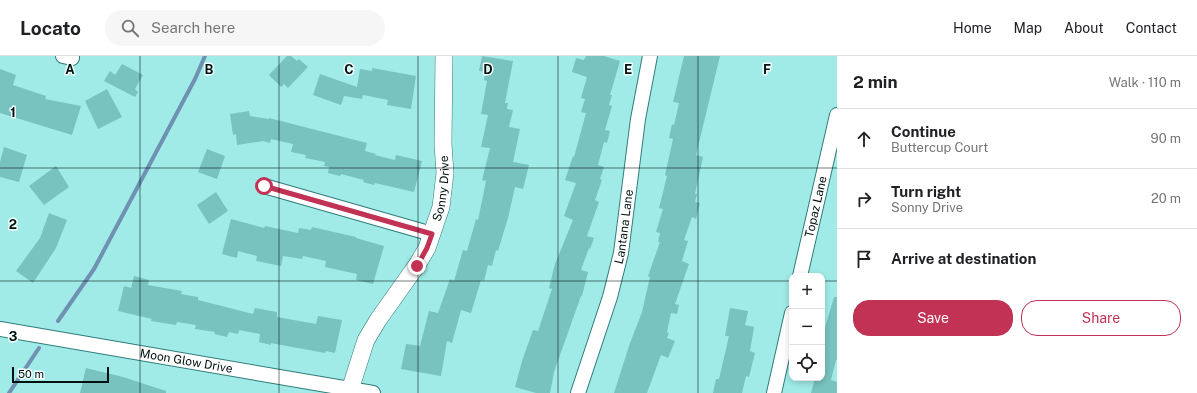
<!DOCTYPE html>
<html lang="en">
<head>
<meta charset="utf-8">
<style>
  :root { --surface:#fff; --page:#f6f6f6; --text:#202124; --muted:#757577; --line:#e0e0e0; --accent:#c23255 }
  body { margin:0; font-family:"Public Sans",sans-serif; background:var(--page); color:var(--text) }
  .controls { position:absolute; right:12px; bottom:12px; display:grid; overflow:hidden; border-radius:8px; box-shadow:0 2px 6px #0003 }
  .controls button { width:36px; height:36px; display:grid; place-items:center; padding:0; border:0; border-bottom:1px solid var(--line); background:var(--surface); color:var(--text); font:20px sans-serif }
  .scale { position:absolute; left:12px; bottom:10px; width:97px; box-sizing:border-box; padding-left:4px; border:2px solid #001110; border-top:0; font-size:11px; line-height:14px; white-space:nowrap; color:#001110; -webkit-text-stroke:3px #f1fffe; paint-order:stroke }
  .stop { position:absolute; width:12px; height:12px; margin:-9px; border:3px solid #c23255; border-radius:50%; background:#fff }
  .stop.end { background:#c23255; border-color:#fff; box-shadow:0 1px 4px #0008 }
  .list { margin:0; padding:0; list-style:none }
  h2 { display:flex; justify-content:space-between; align-items:center; height:52px; margin:0; padding:0 16px; font-size:17px }
  h2 small { font-size:13px; font-weight:400; color:var(--muted) }
  .list li { display:grid; grid-template-columns:26px 1fr auto; gap:12px; align-items:center; box-sizing:border-box; height:60px; padding:0 16px; border-top:1px solid var(--line) }
  .list b { display:block; font-size:15px; white-space:nowrap }
  .list p { margin:0; font-size:13px; white-space:nowrap; color:var(--muted) }
  .list em { font-size:13px; font-style:normal; color:var(--muted) }
  .actions { display:flex; gap:8px; padding:12px 16px }
  .actions a { flex:1; padding:9px 0; border:1px solid var(--accent); border-radius:16px; text-align:center; font-size:14px; color:var(--accent) }
  .actions .main { background:var(--accent); color:#fff }
  .icon { flex:none; width:22px; height:22px; fill:none; stroke:currentColor; stroke-width:2; stroke-linecap:round; stroke-linejoin:round }
  .map { position:relative; flex:none; width:837px; height:337px; overflow:hidden }
  header { display:flex; align-items:center; gap:24px; box-sizing:border-box; height:56px; padding:0 20px; background:var(--surface); border-bottom:1px solid var(--line) }
  header strong { font-size:19px }
  nav { display:flex; gap:22px; margin-inline-start:auto; font-size:14px }
  .search { width:280px; height:36px; background:var(--page); display:flex; align-items:center; gap:10px; box-sizing:border-box; padding:0 14px; border-radius:22px; color:var(--muted); font-size:15px }
  main { display:flex }
  aside { flex:1; background:var(--surface) }
  .map>svg:first-child { display:block }
</style>
</head>
<body>
<header>
<strong>Locato</strong>
<div class="search"><svg class="icon" aria-label="search" viewBox="0 0 24 24"><circle cx="10" cy="10" r="6"/><path d="M15 15l6 6"/></svg>Search here</div>
<nav><a>Home</a><a>Map</a><a>About</a><a>Contact</a></nav>
</header>
<main>
<div class="map">
<svg width="837" height="337" viewBox="0 0 837 337">
  <rect width="100%" height="100%" fill="#a0ebe7"/>
  <g fill="none" stroke-linecap="round" stroke-linejoin="round">
    <path stroke="#6f91b2" stroke-width="4" d="M58 265 94 213 195 23 205 0
      M9 337 39 292"/>
  </g>
  <path fill="#78c2bf" d="M287 0H291L297 5 299 3 308 11 288 32 284 28 281 31 269 19Z
    M482 0 513 5 505 47H508L507 53 513 54 509 71 520 73 513 106 529 109 523 133 515 131 508 162 498 195 496 194 492 210 488 209 484 225 481 224 471 257 461 254 452 287 447 285 441 320 401 313 406 288 420 290 429 255 438 257 450 223 454 225 463 194 467 195 476 163 478 164 486 125 482 124 490 92 481 91 488 59 481 58 487 25 484 24 485 16 479 15Z
    M586 0H604L620 5 610 39H612L609 49 612 50 605 74 610 75 607 87 604 86 598 109 604 111 600 123 602 124 595 144 599 146 587 180 594 182 590 193 589 192 581 214 588 216 582 240H581L554 316 550 337H536L515 331 522 305 533 274 538 275 552 233 549 232 555 208 573 164 564 160 576 127 565 124 573 100 574 101 586 57 581 56 585 43 581 42 587 21 572 16 576 2 584 4Z
    M684 0H720L696 99 703 101 695 138H697L695 146 700 147 696 163 692 161 684 184 688 185 682 205 689 208 675 248 679 249 677 258 671 257 667 276 669 277 667 282 675 285 668 302 661 299 647 337H614L630 287 642 256 650 221 648 220 660 186H658L660 177 656 176 663 153 659 152 667 120 665 119 673 83 669 82 672 68 674 69 679 47 673 46Z
    M122 8 143 19 135 33 138 36 135 41 104 25 110 15 115 19Z
    M372 12 416 20 411 53 387 49 388 44 363 39 362 43 344 40 341 49 313 39 320 18 357 31 360 13 372 15Z
    M0 13 16 19 13 29 46 40 45 43 81 50 72 79 0 57Z
    M107 33 122 61 98 73 85 45Z
    M249 55 250 60 269 63V62L367 87 365 95 376 98 375 99 395 104 396 99 422 105 414 136 375 127 374 129 363 126 364 124 341 118 340 120 328 117 329 111 324 110 325 106 305 102 306 99 291 96 293 88 271 83 270 87 263 85 237 89 236 78 233 79 230 58Z
    M4 91 27 99 19 126 0 121V106Z
    M207 93 225 100 217 123 198 116Z
    M56 110 69 131 44 149 29 130Z
    M216 136 228 155 209 168 197 149Z
    M49 157 67 164 56 192 33 227 16 215 40 182Z
    M231 163 264 172 265 170 298 177 299 172 311 174 312 171 356 181V182L384 190 373 228 356 224 357 218 325 211 326 205 303 200 302 203 283 200 281 210 256 205 257 200 238 195 237 202 222 198Z
    M134 220 149 224 148 229 182 235 181 238 198 241V244L253 258 255 252 277 256V261L316 268 318 260 342 264 335 297 326 295 325 297 271 287V289L259 286 260 278 239 274 238 278 229 276 227 281 214 278 215 276 195 273 196 269 177 266 176 269 151 265 152 263 118 255 124 230 131 232Z
    M834 241H837V304H836L831 324 837 326V337H811L815 322H822V282Z
    M730 252 748 255 745 269 754 271 750 295 755 297 749 321 746 320 742 337H713L716 323H719L729 280H725Z
    M86 312 123 321 166 335V337H80Z"/>
  <g fill="none" stroke-linecap="round" stroke-linejoin="round">
    <g stroke="#307c79" stroke-width="16">
      <g id="minor">
        <path d="M63 0 72 2"/>
        <path d="M264 130 432 178"/>
        <path id="s1" d="M800 220 837 59"/>
        <path id="s2" d="M0 273 373 337"/>
        <path id="s3" d="M578 337 610 241 621 197 638 63 650 0"/>
        <path d="M774 337 792 257"/>
      </g>
    </g>
    <g stroke="#307c79" stroke-width="18">
      <g id="tertiary">
        <path id="s4" d="M349 337 366 284 378 264 417 209 427 192 441 151 445 117 443 88 444 0"/>
      </g>
    </g>
    <use href="#minor" stroke="#fff" stroke-width="14"/>
    <use href="#tertiary" stroke="#fff" stroke-width="17"/>
  </g>
  <g fill="none" stroke-linecap="round" stroke-linejoin="round">
    <path stroke="#c23255" stroke-width="5" d="M264 130 432 178 427 192 417 210"/>
  </g>
  <path fill="none" stroke="#001110" stroke-width="1" stroke-opacity="0.55" d="M140 0V337M279 0V337M418 0V337M558 0V337M698 0V337M0 112H837M0 225H792M822 225H837"/>
  <g text-anchor="middle" dominant-baseline="central" stroke-width="3" stroke-linejoin="round" paint-order="stroke">
    <g font-size="12" fill="#001110" stroke="#f1fffe">
      <text stroke="none"><textPath href="#s4" startOffset="228">Sonny Drive</textPath></text>
      <text stroke="none"><textPath href="#s1" startOffset="71">Topaz Lane</textPath></text>
      <text stroke="none"><textPath href="#s3" startOffset="173">Lantana Lane</textPath></text>
      <text stroke="none"><textPath href="#s2" startOffset="189">Moon Glow Drive</textPath></text>
    </g>
  </g>
  <g font-size="13" text-anchor="middle" font-weight="bold" fill="#001110" stroke="#f1fffe" stroke-width="3" stroke-linejoin="round" paint-order="stroke">
    <text x="70" y="18">A</text>
    <text x="209" y="18">B</text>
    <text x="349" y="18">C</text>
    <text x="488" y="18">D</text>
    <text x="628" y="18">E</text>
    <text x="767" y="18">F</text>
    <text x="13" y="61">1</text>
    <text x="13" y="173">2</text>
    <text x="13" y="285">3</text>
  </g>
</svg>
<div class="controls">
<button>+</button>
<button>−</button>
<button><svg class="icon" aria-label="locate" viewBox="0 0 24 24"><circle cx="12" cy="12" r="6"/><path d="M12 2v4M12 18v4M2 12h4M18 12h4"/></svg></button>
</div>
<div class="scale">50 m</div>
<div class="stop" style="left:264px;top:130px"></div>
<div class="stop end" style="left:417px;top:210px"></div>
</div>
<aside>
<h2>2 min<small>Walk · 110 m</small></h2>
<ul class="list">
<li><svg class="icon" aria-label="ahead" viewBox="0 0 24 24"><path d="M12 20V5M6 11l6-6 6 6"/></svg><div><b>Continue</b><p>Buttercup Court</p></div><em>90 m</em></li>
<li><svg class="icon" aria-label="right" viewBox="0 0 24 24"><path d="M7 20v-9h11M14 6l5 5-5 5"/></svg><div><b>Turn right</b><p>Sonny Drive</p></div><em>20 m</em></li>
<li><svg class="icon" aria-label="arrive" viewBox="0 0 24 24"><path d="M6 21V4h12l-3 4 3 4H6"/></svg><div><b>Arrive at destination</b></div></li>
</ul>
<div class="actions"><a class="main">Save</a><a>Share</a></div>
</aside>
</main>
</body>
</html>
